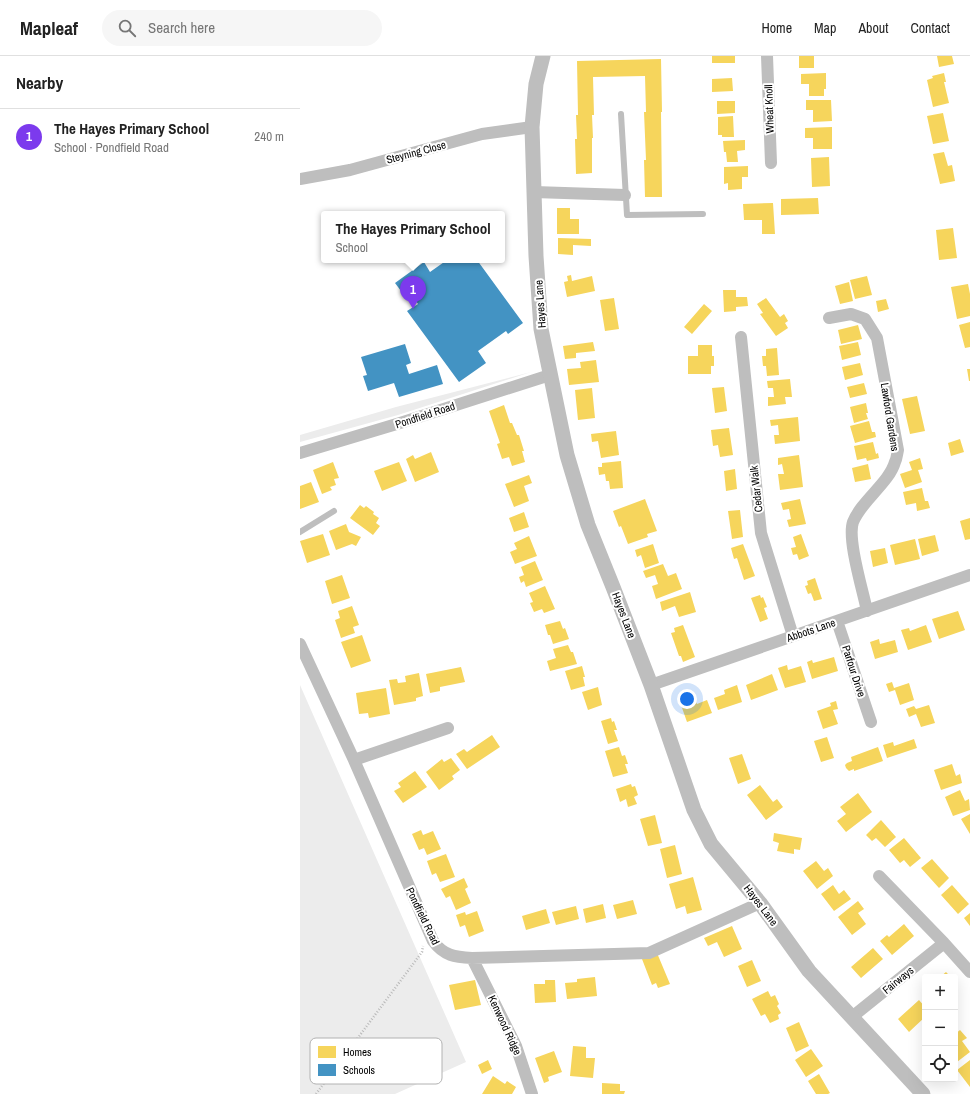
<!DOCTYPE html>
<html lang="en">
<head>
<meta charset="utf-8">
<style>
  :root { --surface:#fff; --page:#f6f6f6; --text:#222; --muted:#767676; --line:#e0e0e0; --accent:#7c3aed }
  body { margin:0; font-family:"Archivo Narrow",sans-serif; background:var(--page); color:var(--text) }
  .controls { position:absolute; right:12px; bottom:12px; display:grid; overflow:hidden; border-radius:4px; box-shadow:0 4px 16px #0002 }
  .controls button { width:36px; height:36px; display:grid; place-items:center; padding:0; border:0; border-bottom:1px solid var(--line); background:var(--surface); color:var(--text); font:20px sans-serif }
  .you { position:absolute; left:387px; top:643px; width:14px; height:14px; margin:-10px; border:3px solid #fff; border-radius:50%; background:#1a73e8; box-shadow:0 0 0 6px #1a73e833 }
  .badge { display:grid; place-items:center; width:26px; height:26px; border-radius:50%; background:var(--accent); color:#fff; font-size:13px; font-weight:700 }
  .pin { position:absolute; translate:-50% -33px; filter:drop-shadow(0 1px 2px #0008) }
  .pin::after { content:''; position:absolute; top:21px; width:14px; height:12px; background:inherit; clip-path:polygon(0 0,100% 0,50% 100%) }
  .popup { position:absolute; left:21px; top:155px; width:184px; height:52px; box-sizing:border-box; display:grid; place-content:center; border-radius:4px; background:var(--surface); filter:drop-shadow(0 1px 3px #0005); font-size:13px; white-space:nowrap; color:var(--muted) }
  .popup b { font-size:15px; color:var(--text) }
  .popup::after { content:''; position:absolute; left:50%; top:100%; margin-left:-8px; border:8px solid transparent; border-top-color:var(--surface) }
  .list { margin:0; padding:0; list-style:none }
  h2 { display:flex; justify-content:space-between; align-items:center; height:52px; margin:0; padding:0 16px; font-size:17px }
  h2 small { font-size:13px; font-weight:400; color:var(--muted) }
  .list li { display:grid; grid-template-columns:26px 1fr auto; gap:12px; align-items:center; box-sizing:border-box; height:56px; padding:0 16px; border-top:1px solid var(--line) }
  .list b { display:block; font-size:15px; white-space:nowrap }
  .list p { margin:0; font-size:13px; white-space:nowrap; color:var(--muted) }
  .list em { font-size:13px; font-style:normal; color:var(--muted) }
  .icon { flex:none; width:22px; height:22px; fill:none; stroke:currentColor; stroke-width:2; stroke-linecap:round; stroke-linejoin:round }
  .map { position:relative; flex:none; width:670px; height:1038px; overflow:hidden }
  header { display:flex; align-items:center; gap:24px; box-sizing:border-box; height:56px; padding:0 20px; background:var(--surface); border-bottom:1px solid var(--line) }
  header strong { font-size:19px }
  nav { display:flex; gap:22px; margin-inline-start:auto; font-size:14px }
  .search { width:280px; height:36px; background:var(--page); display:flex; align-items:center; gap:10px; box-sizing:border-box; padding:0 14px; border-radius:22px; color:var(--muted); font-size:15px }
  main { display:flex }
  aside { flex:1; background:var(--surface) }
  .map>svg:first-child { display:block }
</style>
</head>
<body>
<header>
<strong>Mapleaf</strong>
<div class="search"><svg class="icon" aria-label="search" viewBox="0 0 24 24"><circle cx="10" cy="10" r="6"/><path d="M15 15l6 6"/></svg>Search here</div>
<nav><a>Home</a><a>Map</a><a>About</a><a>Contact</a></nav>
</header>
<main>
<aside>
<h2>Nearby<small></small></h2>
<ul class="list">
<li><span class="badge">1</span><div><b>The Hayes Primary School</b><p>School · Pondfield Road</p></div><em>240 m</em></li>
</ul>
</aside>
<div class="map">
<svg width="670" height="1038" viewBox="0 0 670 1038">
  <rect width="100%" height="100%" fill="#fff"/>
  <path fill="#ececec" d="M231 316 98 359 0 386V379L96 351Z
    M0 629 166 1006 95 1038H0Z"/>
  <path fill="#f6d55c" d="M412 0H435V7H412Z
    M499 0H514V12H499Z
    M637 0H652L654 8 639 11Z
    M361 3 362 56H361L362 141H345L344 104H346L344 56H346L345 20 293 21 294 59H292L293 82H292V117L276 118 275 83H277L276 59H278L277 5Z
    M526 17V33H524V40H509V28H501V18Z
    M644 17 646 26H644L649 47 633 51 627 24 633 22 632 20Z
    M432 22 433 35 412 36V23Z
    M506 44H531L532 65 513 66V54H506Z
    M417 45H435V57L417 58Z
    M643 57 649 85 633 88 627 60Z
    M433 60 434 81H422V79H418V61Z
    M532 71V93H513V82H505V72Z
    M445 84V94L437 95 438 106H427L426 96H424L423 85Z
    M644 96 648 110 652 109 655 125 640 128 633 98Z
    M529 101 530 130 512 131 511 102Z
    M448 110V121H442V133L428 134V127L424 128V111Z
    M518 142 519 158 481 159V143Z
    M473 147 475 178H462V164H444L443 148Z
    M257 152H270V163H279V178H257Z
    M653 172 657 202 639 204 636 174Z
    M258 182 291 183V190L273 189V199L258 198Z
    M271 219 272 225 292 220 295 235 267 241 264 226 268 225 267 220Z
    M567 220 572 239 555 243 550 224Z
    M549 226 553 245 540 248 535 230Z
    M668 228 670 238V260L657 263 651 231Z
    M423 234H436V241H447L448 250 436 251V255L424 256Z
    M314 242 319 273 305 275 300 244Z
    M466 242 480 261 484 258 488 265 485 267 488 272 476 280 460 258 463 257 457 248Z
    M586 243 589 253 578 256 576 245Z
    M404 248 412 255 392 278 384 271Z
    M670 266V291L665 292 659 269Z
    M558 269 562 283 541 288 538 274Z
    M293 286 295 295 276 297V302L265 303 263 290Z
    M558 286 561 299 542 304 539 290Z
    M398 289H412V300H414V310H411V318H388V300H398Z
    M477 292 479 319 467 320 466 310H463L462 300H466V293Z
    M296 304 299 326 269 329 267 313 281 312 280 306Z
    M560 307 563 319 545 324 542 311Z
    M667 313H670V325H669Z
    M490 323 492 341H485L486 348 468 350V341H474L473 332H468L467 325Z
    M564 327 567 338 550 342 547 331Z
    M424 331 427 355 415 357 412 332Z
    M292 332 295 362 278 364 275 334Z
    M617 340 625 375 610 378 602 343Z
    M566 347 568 357H566L568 363 554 367 550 351Z
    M204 349 210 367H212L217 379H219L224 395H222L225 406 212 410 209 401 202 403 197 388 200 387 189 355Z
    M498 361 500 385 475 388 474 379H479L478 369 471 370 470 364Z
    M569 365 572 376H575L576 381 555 387 550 370Z
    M429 372 433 399 420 401 418 389 413 390 411 374Z
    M316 375 319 399 301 402 298 385 292 386 291 378Z
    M660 383 664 396 651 400 648 387Z
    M573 386 576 398 578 397 579 402 567 405 566 402 557 404 554 390Z
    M131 396 139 416 115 426 106 403 113 399 115 403Z
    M499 399 503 431 480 434 478 418H484L482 408 478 409V402Z
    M620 402 623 413 618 414 622 426 605 432 600 418 612 414 609 406Z
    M321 405 323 432 310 433 309 425H306L305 418 299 419 298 411H302V407Z
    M33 406 39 422 34 423 36 429 30 431 32 434 22 438 13 414Z
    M99 406 107 425 82 435 74 415Z
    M568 408 571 423 555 426 552 412Z
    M435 413 437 433 426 435 424 415Z
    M229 419 232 427 224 430 229 445 214 451 205 428Z
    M11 426 19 446 0 453V430Z
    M622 432 625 445H628L630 452 617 455 616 447 606 449 603 436Z
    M345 443 357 475 347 478 348 481 328 488 321 470 319 471 313 455Z
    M500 443 506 468 489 471 487 464 491 463 489 453 483 454 481 447Z
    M60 449 64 452 66 450 74 456 73 458 79 462 76 467 80 470 73 479 50 462Z
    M440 454 443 481 432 483 428 455Z
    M224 456 229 471 214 476 209 462Z
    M670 462V483L665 484 660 465Z
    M46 468 49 476 61 481 56 490 52 488 36 494 29 475Z
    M23 478 30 499 7 507 0 485Z
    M501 478 509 500 499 504 497 498 493 499 491 492 496 491 493 481Z
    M635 479 639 495 622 500 618 483Z
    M229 480 237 500 215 508 210 496 217 493 214 487Z
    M615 483 620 503 595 509 590 489Z
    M353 488 359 507 345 512 341 499 337 501 335 494Z
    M443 488 455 520 444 524 437 502 434 503 431 492Z
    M585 492 588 507 573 511 570 495Z
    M235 505 243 524 226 531 224 525 221 527 219 521 224 519 221 511Z
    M363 508 368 520 376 517 382 533 356 543 352 530 358 528 355 519 346 522 343 515Z
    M42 519 50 542 32 548 25 525Z
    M515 522 522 543 514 545 511 537 508 538 505 530 508 529 507 525Z
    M245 530 255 553 244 557 242 553 234 556 230 547 233 546 229 537Z
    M390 536 396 556 379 561 375 550 362 555 360 546Z
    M460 539 461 542 463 541 467 551 464 552 468 563 460 566 451 542Z
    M52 550 59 569 53 571 55 577 41 582 35 564 40 562 38 555Z
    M658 555 665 574 639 583 632 563Z
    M260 565 263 573 265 572 269 583 253 588 250 579H248L245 569Z
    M383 569 395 601 383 606 381 600H379L371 577 375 576 374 572Z
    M626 569 632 586 608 594 601 574 609 572 610 575Z
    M62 579 71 605 51 612 41 586Z
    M579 583 580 588 595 584 598 596 575 603 570 586Z
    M268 589 271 596H273L277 608 250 615 247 605 256 602 253 593Z
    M534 601 538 615 512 623 507 606 512 604 513 607Z
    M487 609 488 614 501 610 506 626 485 632 478 612Z
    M282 610 285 621H283L285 630 271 634 265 615Z
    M161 611 165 626 140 631V635L130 637 126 618Z
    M119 617 123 640 116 642V645L94 649 89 624 97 623 98 627 106 626 105 620Z
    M472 618 478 634 451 644 446 629Z
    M592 626 594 632 609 627 614 644 600 649 595 634 589 636 586 628Z
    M437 629 442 646 418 654 414 642 425 638 424 634Z
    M298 631 302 649 288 654 282 636Z
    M86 632 90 658 69 662 68 657 59 658 56 637Z
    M395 644 397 648 407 644 412 657 387 666 381 649Z
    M536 645 538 653 533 654 538 668 523 673 517 655 531 650 530 647Z
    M629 649 635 667 621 671 616 658 609 661 606 653 614 650 616 653Z
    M311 662 312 666 314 665 317 674H314L318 685 308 688 301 665Z
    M192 679 200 691 167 713 156 698 164 693 167 696Z
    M527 681 534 702 521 706 514 685Z
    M614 683 617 692 587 702 583 689 593 686 594 690Z
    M319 691 322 700 325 699 328 708H325L328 717 313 721 305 695Z
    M578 691 583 705 554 715V713L549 715 546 712 545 709 547 707 552 705 551 701Z
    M442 698 451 723 438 728 429 702Z
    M151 702 160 714 152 720 154 723 139 734 126 716 142 703 144 706Z
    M652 708 656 720 660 718 662 727 641 734 634 714Z
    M115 715 127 731 103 747 94 735 101 731 98 727Z
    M331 728 332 731 335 730 338 739 334 741 337 748 328 751 326 743 320 746 316 733Z
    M460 729 473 746 477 743 483 751 466 764 447 739Z
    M660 734 665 745 669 743 670 754 653 760 645 741Z
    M558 737 572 756 546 776 537 765 546 758 540 751Z
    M670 758V778L661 763Z
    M355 759 362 787 348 790 340 763Z
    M581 764 596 781 585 791 576 782 572 785 566 779Z
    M121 774 123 779 133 775 141 793 127 799 124 792 119 794 112 778Z
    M474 777 502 782 500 794 494 793V798L477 795 479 787 473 785Z
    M604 782 621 802 610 811 604 804 600 807 589 794Z
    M375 789 382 818 367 822 360 793Z
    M146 798 155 821 140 826 136 817 132 819 127 805Z
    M632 803 649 822 639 832 621 812Z
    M516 805 524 815 528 812 533 820 517 833 503 815Z
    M393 821 402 854 387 858 385 850 376 853 369 828Z
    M164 822 168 831 165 833 171 847 156 854 150 840 146 842 141 833Z
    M533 829 539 838 544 834 551 843 534 855 521 838Z
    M652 829 669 848 658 858 641 839Z
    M333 844 337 858 317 863 313 849Z
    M558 845 564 853 558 857 566 868 552 879 538 861Z
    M303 848 306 862 286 867 283 853Z
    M276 850 279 863 256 869 252 856Z
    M246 853 250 867 226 874 222 860Z
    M177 855 184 875 169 881 165 869 160 871 156 859 165 856 166 859Z
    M670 857V870L664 862Z
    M604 868 614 880 592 899 580 885 587 879 589 881Z
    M432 870 442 893 424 901 417 886 408 890 404 882Z
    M573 892 583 903 561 922 551 911Z
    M357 897 370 928 358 932 356 927 352 929 342 903Z
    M452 904 461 925 447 931 438 910Z
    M646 916 651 921H640Z
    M295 921 297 940 267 943 265 927 277 926V923Z
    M175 924 181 949 155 954 149 929Z
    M245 924H255L256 946 235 947 234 928H245Z
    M468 935 471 941 475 939 479 948 477 950 481 957 478 959 479 963 470 967 465 958 461 960 452 943Z
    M619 944 625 951V961L609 976 598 963Z
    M499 966 509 990 496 996 486 972Z
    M660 974 667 982 662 985 670 996 657 1006 655 1003V978Z
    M273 990 286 991V1002H295L293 1022 270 1020Z
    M511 993 523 1010 506 1021 495 1004Z
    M254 995 262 1016 248 1021 249 1025 244 1027 235 1002Z
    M188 1004 192 1013 182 1018 178 1009Z
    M670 1004V1031L657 1014Z
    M519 1018 530 1037 528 1038H516L508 1025Z
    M193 1020 205 1028 207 1025 216 1031 212 1038H182Z
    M302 1027 320 1028V1035H325L324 1038H302Z"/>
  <path fill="#4393c3" d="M147 204H177L223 267 208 278 206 275 178 295 186 307 159 326 107 255 118 248 112 239 107 243 95 227 124 206 130 216Z
    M105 288 111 307 106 309 109 318 137 309 143 328 99 341 94 327 68 335 63 320 67 319 61 301Z"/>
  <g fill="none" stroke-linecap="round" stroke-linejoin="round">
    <path stroke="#b9b9b9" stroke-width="2.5" stroke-dasharray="1 2" stroke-linecap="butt" d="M16 1038 122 896 123 890"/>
    <path stroke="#bebebe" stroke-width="6" d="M321 58 327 159 403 158
      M0 476 34 455"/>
    <path stroke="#bebebe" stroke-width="12" d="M467 0 471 107
      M0 123 50 114 182 78 232 71
      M234 136 325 139
      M529 262 551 258 565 263 577 282 598 394C597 398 597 402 595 406 589 427 562 444 553 466 547 483 563 535 567 555
      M441 281 461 477 493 580
      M0 397 100 367 250 319
      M537 565 571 666
      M0 588 54 704 133 885C144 900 155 901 172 902L349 897 460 847
      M351 629 670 519
      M54 704 148 672
      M579 820 644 887 670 916
      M172 902 216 990 232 1038
      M552 961 644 887"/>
    <path stroke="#bebebe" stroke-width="15" d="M243 0 236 28 232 71 236 200 241 273 267 399 288 469 313 531 351 629 394 754 411 788 460 847 509 915 623 1038"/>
  </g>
  <g text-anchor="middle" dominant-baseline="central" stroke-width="4" stroke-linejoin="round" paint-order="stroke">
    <g font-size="11" fill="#000" stroke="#fff">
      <text transform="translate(469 53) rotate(-92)">Wheat Knoll</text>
      <text transform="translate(116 96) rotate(-15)">Steyning Close</text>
      <text transform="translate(240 248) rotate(-94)">Hayes Lane</text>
      <text transform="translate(125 359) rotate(-18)">Pondfield Road</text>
      <text transform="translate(590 361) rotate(81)">Lawford Gardens</text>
      <text transform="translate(456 433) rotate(-96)">Cedar Walk</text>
      <text transform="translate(324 559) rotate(69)">Hayes Lane</text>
      <text transform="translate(511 574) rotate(-19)">Abbots Lane</text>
      <text transform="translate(554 615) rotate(72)">Parfour Drive</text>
      <text transform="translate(461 849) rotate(53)">Hayes Lane</text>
      <text transform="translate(123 860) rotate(64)">Pondfield Road</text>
      <text transform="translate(598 924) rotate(-39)">Fairways</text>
      <text transform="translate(205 969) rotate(65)">Kenwood Ridge</text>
    </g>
  </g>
  <rect x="10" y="982" width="132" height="46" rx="6" fill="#fff" stroke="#b2b2b2" stroke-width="1"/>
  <rect x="18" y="990" width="18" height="12" fill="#f6d55c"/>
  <rect x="18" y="1008" width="18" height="12" fill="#4393c3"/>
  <g font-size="11" fill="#000">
    <text x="43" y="1000">Homes</text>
    <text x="43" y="1018">Schools</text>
  </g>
</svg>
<div class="controls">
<button>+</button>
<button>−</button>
<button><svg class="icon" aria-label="locate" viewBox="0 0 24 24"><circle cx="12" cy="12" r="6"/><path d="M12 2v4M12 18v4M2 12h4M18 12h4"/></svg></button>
</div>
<div class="you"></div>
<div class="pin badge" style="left:113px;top:253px">1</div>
<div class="popup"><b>The Hayes Primary School</b>School</div>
</div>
</main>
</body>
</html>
